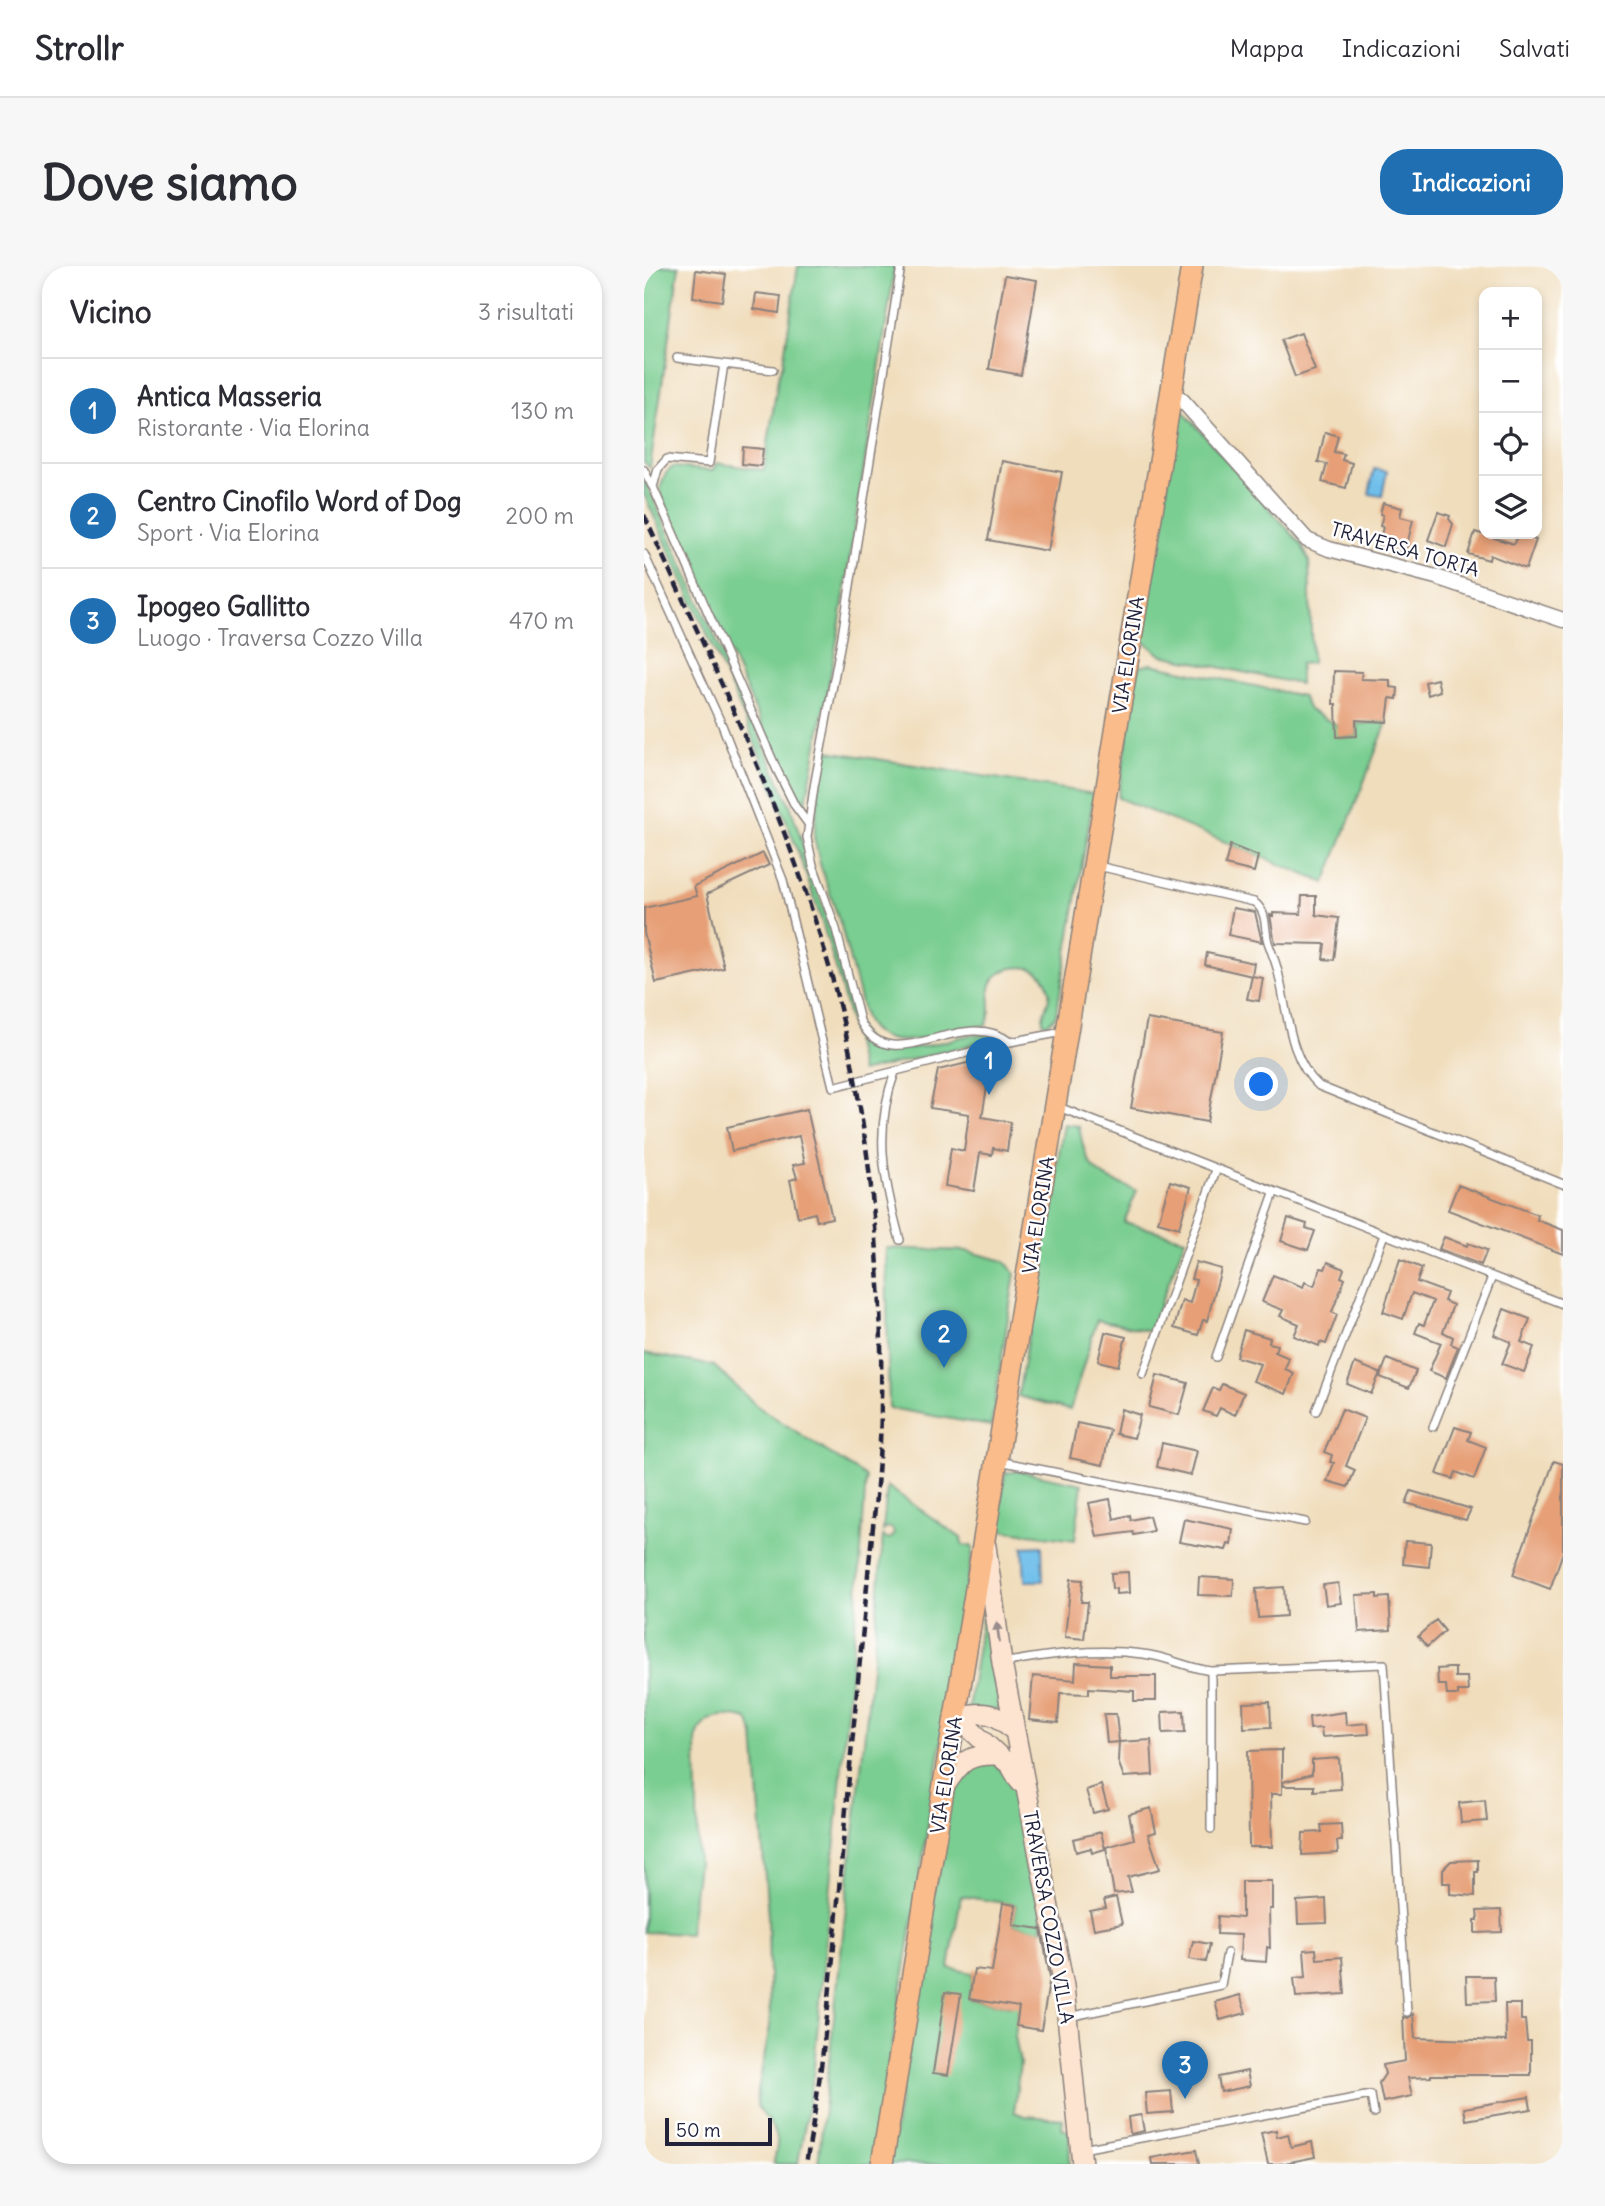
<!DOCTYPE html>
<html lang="it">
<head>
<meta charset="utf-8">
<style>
  :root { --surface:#fff; --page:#f7f7f7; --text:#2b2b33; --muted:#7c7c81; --line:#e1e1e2; --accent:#1f6fb2 }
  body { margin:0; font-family:Delius,sans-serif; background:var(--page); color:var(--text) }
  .controls { position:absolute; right:21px; top:21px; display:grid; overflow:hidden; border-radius:14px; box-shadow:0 4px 10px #0003 }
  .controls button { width:63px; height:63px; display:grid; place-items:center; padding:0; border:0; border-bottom:2px solid var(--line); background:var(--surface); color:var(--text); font:35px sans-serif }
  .scale { position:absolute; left:21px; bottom:18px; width:107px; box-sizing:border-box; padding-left:7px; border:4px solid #22223b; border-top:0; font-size:19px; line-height:24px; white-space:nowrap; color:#22223b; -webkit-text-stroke:5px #fff; paint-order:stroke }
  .you { position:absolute; left:618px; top:819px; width:24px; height:24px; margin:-18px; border:5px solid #fff; border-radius:50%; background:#1a73e8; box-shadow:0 0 0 10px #1a73e833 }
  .badge { display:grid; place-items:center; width:46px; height:46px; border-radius:50%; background:var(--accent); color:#fff; font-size:23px; font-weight:700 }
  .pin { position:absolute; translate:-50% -58px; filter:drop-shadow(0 2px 4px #0008) }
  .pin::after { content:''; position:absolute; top:37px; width:24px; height:21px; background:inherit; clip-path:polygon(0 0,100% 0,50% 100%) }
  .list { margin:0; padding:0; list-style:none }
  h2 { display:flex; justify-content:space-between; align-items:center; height:91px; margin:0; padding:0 28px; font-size:30px }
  h2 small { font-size:23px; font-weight:400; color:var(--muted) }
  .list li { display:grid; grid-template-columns:46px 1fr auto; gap:21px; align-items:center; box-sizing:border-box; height:105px; padding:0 28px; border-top:2px solid var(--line) }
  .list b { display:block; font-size:26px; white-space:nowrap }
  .list p { margin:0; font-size:23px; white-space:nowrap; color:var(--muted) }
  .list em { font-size:23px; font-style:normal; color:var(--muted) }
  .icon { flex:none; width:38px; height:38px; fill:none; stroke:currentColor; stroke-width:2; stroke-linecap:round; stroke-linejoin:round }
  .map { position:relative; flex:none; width:919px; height:1898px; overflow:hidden; border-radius:28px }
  header { display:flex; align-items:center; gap:42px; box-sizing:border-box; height:98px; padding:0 35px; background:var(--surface); border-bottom:2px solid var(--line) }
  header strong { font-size:33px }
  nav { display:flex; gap:38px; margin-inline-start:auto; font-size:24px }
  .intro { display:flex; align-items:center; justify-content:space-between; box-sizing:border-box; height:168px; padding:0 42px }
  h1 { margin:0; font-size:49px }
  .button { padding:18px 32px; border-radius:28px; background:var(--accent); color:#fff; font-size:24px; font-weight:700 }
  main { display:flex; gap:42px; padding:0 42px }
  aside { flex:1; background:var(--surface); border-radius:28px; box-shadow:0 4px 10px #0003 }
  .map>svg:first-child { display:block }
</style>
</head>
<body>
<header>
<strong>Strollr</strong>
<nav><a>Mappa</a><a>Indicazioni</a><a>Salvati</a></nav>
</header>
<div class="intro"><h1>Dove siamo</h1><a class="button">Indicazioni</a></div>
<main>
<aside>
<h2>Vicino<small>3 risultati</small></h2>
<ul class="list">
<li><span class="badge">1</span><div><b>Antica Masseria</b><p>Ristorante · Via Elorina</p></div><em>130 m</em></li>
<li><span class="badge">2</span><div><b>Centro Cinofilo Word of Dog</b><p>Sport · Via Elorina</p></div><em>200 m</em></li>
<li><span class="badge">3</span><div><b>Ipogeo Gallitto</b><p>Luogo · Traversa Cozzo Villa</p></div><em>470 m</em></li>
</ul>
</aside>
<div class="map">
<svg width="919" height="1898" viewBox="0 0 919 1898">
  <rect width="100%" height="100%" fill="#fff"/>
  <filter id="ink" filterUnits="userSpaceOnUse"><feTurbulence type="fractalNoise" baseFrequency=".0143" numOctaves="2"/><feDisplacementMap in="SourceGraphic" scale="14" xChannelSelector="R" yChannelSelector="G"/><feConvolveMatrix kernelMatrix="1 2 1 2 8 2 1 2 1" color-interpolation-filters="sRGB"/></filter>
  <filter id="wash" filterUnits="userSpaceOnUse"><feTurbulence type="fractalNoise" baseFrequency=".00686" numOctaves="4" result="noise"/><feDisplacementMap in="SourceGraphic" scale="28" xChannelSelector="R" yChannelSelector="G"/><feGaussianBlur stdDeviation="1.57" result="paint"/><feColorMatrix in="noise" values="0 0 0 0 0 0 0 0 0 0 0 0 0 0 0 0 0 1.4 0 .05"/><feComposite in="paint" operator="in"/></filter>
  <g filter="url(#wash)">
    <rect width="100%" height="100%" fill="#f0ddbc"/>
    <path fill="#7ace91" stroke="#4e7866" stroke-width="2" d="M0 0H35L6 202 0 196Z
      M154 0H251L194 369 162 536 157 537 153 534 137 503 16 227C18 216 19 207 29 201L69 205 72 197 120 204 134 112 139 97Z
      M538 144 657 278 665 294 668 397 656 398V418L517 389 498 374 535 147Z
      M0 212 146 539 184 656 212 759C233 803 291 775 327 769 334 768 341 769 349 770L351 773 217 806C177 602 84 416 0 228Z
      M507 398 658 430 665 444 693 459 694 471 713 470V458L743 456 681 617 474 532 495 400Z
      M184 485 450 528 414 739 411 751 403 758 399 756C397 746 407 737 405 725 404 717 399 707 391 704 383 700 371 701 364 703 332 717 354 738 342 759 305 761 242 797 221 753L197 660 176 598 170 571 175 521Z
      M420 858 435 860C443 907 451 907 493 925L480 956 541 973 506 1065 453 1054 426 1144 374 1130Z
      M242 982 323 985 360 995 371 1007 347 1160 245 1142Z
      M0 1087 70 1100 113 1140 222 1211 215 1315 169 1811 154 1898H129C139 1865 130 1865 113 1840L114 1824 126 1761 124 1650 110 1469 104 1453C80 1447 58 1447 52 1475L54 1598 45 1668 0 1666Z
      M375 1205 438 1218 431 1274 354 1264 361 1207Z
      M243 1220 317 1272 318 1278 322 1280 327 1279 329 1283 229 1898H174L230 1383 239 1270 244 1273 249 1271 250 1267 248 1262 243 1261 239 1265Z
      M339 1346H342L362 1444 324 1443Z
      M349 1496 370 1516 398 1646V1664L369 1659 372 1639 317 1630 305 1702 329 1707 326 1733 366 1740 375 1738 371 1770 376 1797 370 1846 381 1850 419 1853 418 1863 425 1865 426 1898H245L306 1527 319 1503Z"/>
    <path fill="#70bfeb" stroke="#497093" stroke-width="2" d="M730 203 743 205 738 230 725 228Z
      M398 1280 399 1315H381L379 1281Z"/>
    <g id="blocks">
      <path fill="#e69f76" d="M52 4 82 8 78 35 49 31Z
        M361 9 393 14 377 109 345 103Z
        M112 27 137 30 135 47 110 43Z
        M657 67 671 104 651 111 637 74Z
        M681 166 694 170 690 186 700 188 698 194 708 197 702 222 678 216 683 198 674 196Z
        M99 181 119 183 117 200 98 198Z
        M358 195 418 206 404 285 344 274Z
        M739 237 758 242 756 251 769 254 761 287 734 281 739 261 736 260 739 249 736 248Z
        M794 246 806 250 805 253 809 258 802 281 784 274Z
        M831 266 870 278 874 268 892 274 882 303 846 289 845 294 824 288Z
        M690 405 718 406 717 413 746 414V421L754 422 753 433 746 432 743 456 712 454 713 470 693 471 692 438H689Z
        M793 413 796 425 784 429 781 416Z
        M586 579 614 590 610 606 581 599Z
        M119 587 125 599 63 628 80 702 12 717 0 667V642L53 630 50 620Z
        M658 630H672V649L695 652 690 694 679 693 681 678 631 677 626 649 629 650V647L657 648Z
        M589 642 611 646 618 676 584 669Z
        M563 687 610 697 608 710 561 699Z
        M608 710 619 712 615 735 603 733Z
        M503 753 579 766 563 856 487 842Z
        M348 791 338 851 367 856 363 885 349 882 348 889 336 887 330 925 301 920 307 882 320 885 325 848 286 842 294 804Z
        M163 843 188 952 173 955 171 947 154 951 146 914 153 912 149 899 161 897 155 870 88 885 83 861Z
        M526 915 547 921 535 962 514 956Z
        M814 919 894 949 893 954 919 964V988L804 944Z
        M644 952 663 958 662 962 671 965 664 984 637 975Z
        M800 971 823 980 824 977 843 984 837 999 795 983Z
        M756 993 778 1002 773 1016 803 1027 800 1035 809 1039 799 1066 809 1071 807 1078 814 1081 802 1112 785 1105 797 1077 771 1067 775 1057 780 1059 789 1035 768 1027 759 1053 739 1046Z
        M552 996 577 1003 563 1055 559 1054 554 1069 530 1062 538 1034 546 1037 552 1014 547 1013Z
        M684 996 700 1003 697 1011 701 1013 688 1046 693 1049 682 1078 676 1076 675 1080 650 1070 655 1058 636 1050 639 1044 618 1036 629 1009 659 1021 661 1016 670 1020 677 1002 681 1003Z
        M860 1043 886 1053 877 1076 890 1081 880 1106 858 1098 867 1076 850 1069Z
        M600 1064 626 1072 625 1077 633 1079 631 1086 645 1092 641 1103 650 1107 642 1128 609 1115 616 1098 592 1091Z
        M461 1066 482 1071 474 1100 454 1095Z
        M743 1093 772 1105 765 1122 736 1111Z
        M711 1097 736 1107 727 1128 703 1118Z
        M513 1109 544 1117 535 1149 505 1141Z
        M578 1118 600 1127 591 1149 576 1142 572 1150 559 1145 569 1122 575 1124Z
        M477 1143 496 1149 490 1172 472 1168Z
        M698 1143 721 1152 702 1200 711 1204 704 1221 683 1215 690 1197 686 1196 688 1189 680 1186Z
        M433 1157 466 1164 459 1199 426 1192Z
        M811 1161 827 1166 824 1174 842 1181 830 1213 812 1206 809 1213 793 1208Z
        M518 1177 553 1185 547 1209 513 1201Z
        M910 1195 919 1198V1286L906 1323 869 1309Z
        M767 1225 827 1243 822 1254 762 1237Z
        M466 1233 470 1253 486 1249 487 1254 505 1250 509 1265 490 1269 489 1266 453 1271 445 1237Z
        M540 1253 589 1263 587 1279 584 1278 582 1284 535 1276Z
        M761 1275 787 1277 785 1301 759 1298Z
        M484 1306 485 1327 472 1328V1322L468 1323 467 1307Z
        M555 1311 590 1313 589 1330 554 1329Z
        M427 1313 439 1314 437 1336H444L440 1373 421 1371Z
        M694 1317 697 1337 682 1339 679 1319Z
        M640 1321 642 1350 614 1352 612 1323Z
        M733 1328V1332L745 1331 747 1364 715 1366 712 1329Z
        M792 1354 801 1365 783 1381 774 1370Z
        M432 1397 466 1399V1410H512V1435H490V1425L445 1422V1428L416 1427 414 1457 385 1454 389 1410 431 1414Z
        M805 1402H811V1411H823L824 1425H814V1429H803L802 1419H794L793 1403Z
        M626 1436 627 1461 600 1462 599 1437Z
        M540 1445 541 1466 519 1467 518 1446Z
        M701 1446 702 1459 724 1457 725 1468 678 1471 677 1462 666 1463 665 1451Z
        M460 1448H472L475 1476 463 1477Z
        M507 1474 509 1509 480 1511 474 1495 475 1476Z
        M638 1484V1528H627L628 1581H605L604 1485Z
        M695 1492 697 1523 670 1525V1520H640L639 1516 668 1508V1494Z
        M457 1519 464 1543 449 1547 442 1524Z
        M841 1534 843 1555 817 1557 815 1537Z
        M507 1542 512 1566 504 1568 516 1603 484 1611 488 1626 470 1628 462 1581 490 1573 485 1548Z
        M697 1558 698 1575H693L694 1587 658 1589 659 1567 678 1566 677 1559Z
        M457 1566 461 1583 448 1587 447 1582 432 1586 429 1573Z
        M834 1594V1606H831V1630L806 1628V1617H799V1603L807 1595Z
        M598 1615H628V1643H625L626 1682 623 1681 622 1696 596 1694 597 1669 573 1668 574 1650 598 1652Z
        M472 1631 478 1658 450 1663 446 1645 462 1642 460 1634Z
        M682 1633 683 1657 654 1658 653 1635Z
        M359 1637 372 1639 369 1659 397 1663 406 1711 397 1764 372 1760 375 1741 325 1733 330 1703 348 1705Z
        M857 1644 858 1666 831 1667V1654H834L833 1645Z
        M549 1675 566 1678 562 1696 545 1693Z
        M672 1683 673 1693 698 1691 701 1728 652 1731 650 1712 662 1711 660 1684Z
        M822 1710H850L851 1735 823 1736Z
        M301 1726 317 1728 304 1809 289 1807Z
        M596 1729 602 1747 576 1754 571 1736Z
        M861 1738H877V1754H881L883 1775H887V1809H787V1811L764 1812 768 1830 739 1836 735 1817 741 1808 739 1799 761 1795 759 1751 764 1752 769 1748 771 1772 862 1775Z
        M603 1805 606 1820 577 1826 574 1811Z
        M527 1825 529 1846 503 1848 501 1827Z
        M885 1831 887 1843 822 1854 820 1842Z
        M497 1849 500 1865 486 1868 484 1851Z
        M632 1864 633 1871 644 1868 647 1881 668 1876 671 1891 636 1898H624L617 1867Z
        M552 1884 555 1898H508L507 1892Z"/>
    </g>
  </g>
  <g filter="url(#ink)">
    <use href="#blocks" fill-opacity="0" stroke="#89807c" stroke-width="2"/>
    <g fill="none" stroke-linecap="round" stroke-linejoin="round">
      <g stroke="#89807c" stroke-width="10">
        <path id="lane" d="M257 0 198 370 170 521 163 571 169 599 192 663 216 755C247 816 317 738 366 776
          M33 92 80 98
          M129 104 80 98 65 197 23 193 14 203 9 221 133 504 151 540 165 559
          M0 204 8 220
          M0 288 78 459 139 614 189 821 366 776 419 766
          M454 600 610 636C624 646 620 662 624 676 627 685 631 694 633 702 644 741 643 792 675 820L919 918
          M251 806C229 866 240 915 256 974
          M412 840 919 1038
          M572 1091 630 927
          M499 1108 572 904
          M672 1145 740 969
          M789 1161 848 1011
          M355 1195 661 1256
          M359 1397C405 1388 452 1382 499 1388 522 1390 543 1402 567 1405L740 1398 763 1746
          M567 1563V1405
          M424 1751 577 1719 583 1687
          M438 1883 727 1829 730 1847"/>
      </g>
      <g stroke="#89807c" stroke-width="17">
        <path id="street" d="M527 127 537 133 663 274 685 283 792 311 919 354"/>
      </g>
      <g stroke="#89807c" stroke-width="22">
        <path id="secondary" d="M342 1280 358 1397 420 1720 438 1898
          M312 1450C341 1446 350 1444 371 1466
          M312 1450 354 1489
          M301 1520C317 1495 324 1488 354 1489L366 1499 376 1516"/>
      </g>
      <g stroke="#89807c" stroke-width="24">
        <path id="primary" d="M238 1898 548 0"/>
      </g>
      <use href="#lane" stroke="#fff" stroke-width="7"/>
      <use href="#street" stroke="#fff" stroke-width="14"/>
      <use href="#secondary" stroke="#fde4d0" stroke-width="19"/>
      <use href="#primary" stroke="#f9bc8a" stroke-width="21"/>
      <path stroke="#22223b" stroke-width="4.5" stroke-dasharray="10 5" stroke-linecap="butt" d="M0 249C76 416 161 584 201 764 228 886 239 1011 237 1136 237 1190 231 1243 225 1297 219 1365 212 1433 206 1500 193 1633 186 1767 162 1898"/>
    </g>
    <defs><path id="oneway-solid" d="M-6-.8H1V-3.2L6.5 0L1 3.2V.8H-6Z" transform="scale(1.75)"/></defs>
    <use fill="#9a8d8d" href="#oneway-solid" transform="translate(354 1366) rotate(-98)"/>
  </g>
  <g text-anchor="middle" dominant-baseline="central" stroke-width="5" stroke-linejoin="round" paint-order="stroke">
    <g font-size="19" fill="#22223b" stroke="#fff">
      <text transform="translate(761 283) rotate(16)">TRAVERSA TORTA</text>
      <text transform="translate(484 389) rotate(-81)">VIA ELORINA</text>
      <text transform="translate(394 949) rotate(-81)">VIA ELORINA</text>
      <text transform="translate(302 1509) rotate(-81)">VIA ELORINA</text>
      <text transform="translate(405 1651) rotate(80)">TRAVERSA COZZO VILLA</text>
    </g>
  </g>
</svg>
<div class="controls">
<button>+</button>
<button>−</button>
<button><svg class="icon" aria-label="locate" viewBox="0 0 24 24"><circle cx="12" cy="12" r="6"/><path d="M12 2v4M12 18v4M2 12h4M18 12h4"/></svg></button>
<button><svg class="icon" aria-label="layers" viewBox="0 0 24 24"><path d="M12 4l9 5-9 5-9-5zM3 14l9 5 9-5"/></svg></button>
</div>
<div class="scale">50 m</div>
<div class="you"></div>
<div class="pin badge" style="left:345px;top:829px">1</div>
<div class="pin badge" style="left:300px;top:1102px">2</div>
<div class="pin badge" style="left:541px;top:1833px">3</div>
</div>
</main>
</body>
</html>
